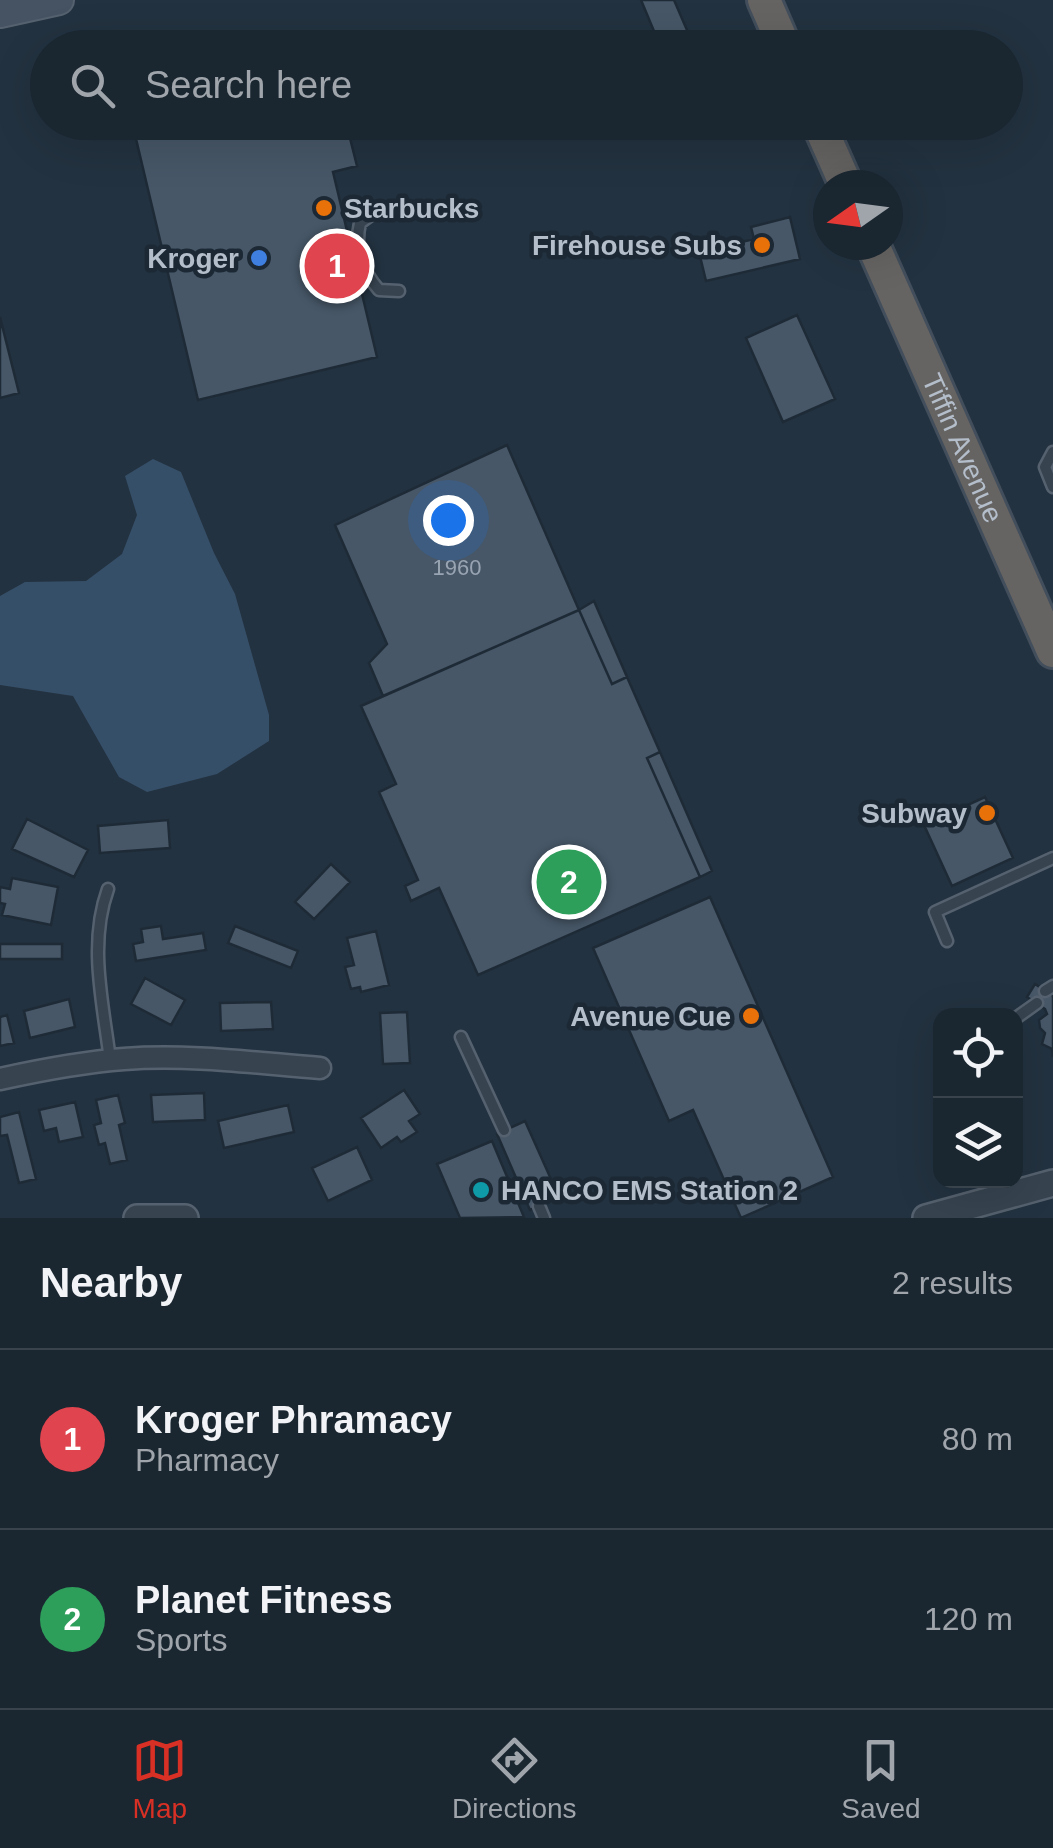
<!DOCTYPE html>
<html lang="en">
<head>
<meta charset="utf-8">
<style>
  :root { --surface:#1a2630; --page:#27323c; --text:#f1f3f6; --muted:#9fa5ab; --line:#38434c; --accent:#d93025 }
  body { margin:0; font-family:Arial,sans-serif; background:var(--page); color:var(--text) }
  .controls { position:absolute; right:30px; bottom:30px; display:grid; overflow:hidden; border-radius:20px; box-shadow:0 10px 40px #0002 }
  .controls button { width:90px; height:90px; display:grid; place-items:center; padding:0; border:0; border-bottom:2px solid var(--line); background:var(--surface); color:var(--text); font:50px sans-serif }
  .compass { position:absolute; left:813px; top:170px; width:90px; height:90px; border-radius:50%; background:var(--surface); box-shadow:0 10px 40px #0002; rotate:256deg }
  .you { position:absolute; left:448px; top:520px; width:35px; height:35px; margin:-25px; border:8px solid #fff; border-radius:50%; background:#1a73e8; box-shadow:0 0 0 15px #1a73e833 }
  .badge { display:grid; place-items:center; width:65px; height:65px; border-radius:50%; background:var(--accent); color:#fff; font-size:32px; font-weight:700 }
  .pin { position:absolute; translate:-50% -50%; border:5px solid #fff; box-shadow:0 2px 10px #0006 }
  .list { margin:0; padding:0; list-style:none }
  h2 { display:flex; justify-content:space-between; align-items:center; height:130px; margin:0; padding:0 40px; font-size:42px }
  h2 small { font-size:32px; font-weight:400; color:var(--muted) }
  .list li { display:grid; grid-template-columns:65px 1fr auto; gap:30px; align-items:center; box-sizing:border-box; height:180px; padding:0 40px; border-top:2px solid var(--line) }
  .list b { display:block; font-size:38px; white-space:nowrap }
  .list p { margin:0; font-size:32px; white-space:nowrap; color:var(--muted) }
  .list em { font-size:32px; font-style:normal; color:var(--muted) }
  .icon { flex:none; width:55px; height:55px; fill:none; stroke:currentColor; stroke-width:2; stroke-linecap:round; stroke-linejoin:round }
  .map { position:relative; flex:none; width:1053px; height:1218px; overflow:hidden }
  .search { position:absolute; background:var(--surface); box-shadow:0 10px 40px #0002; left:30px; right:30px; top:30px; height:110px; display:flex; align-items:center; gap:25px; box-sizing:border-box; padding:0 35px; border-radius:55px; color:var(--muted); font-size:38px }
  .sheet { height:490px; background:var(--surface) }
  nav { display:flex; justify-content:space-around; align-items:center; box-sizing:border-box; height:140px; border-top:2px solid var(--line); background:var(--surface); font-size:28px; color:var(--muted) }
  nav a { display:grid; justify-items:center; gap:5px }
  nav .on { color:var(--accent) }
  .map>svg:first-child { display:block }
</style>
</head>
<body>
<div class="map">
<svg width="1053" height="1218" viewBox="0 0 1053 1218">
  <rect width="100%" height="100%" fill="#233240"/>
  <path fill="#364f68" d="M153 459 181 472 214 553 235 594 269 715V741L217 774 147 792 119 777 73 696 0 685V596L25 582 86 581 122 554 137 515 125 476Z"/>
  <path fill="#475767" stroke="#1e2b37" stroke-width="2.5" d="M641 0H674L693 44 661 48Z
    M294 36 297 48H246Z
    M132 122H346L357 166 333 172 377 357 198 400Z
    M790 217 800 259 706 281 699 252 754 239 751 227Z
    M797 315 835 399 783 422 746 338Z
    M0 317 19 393 0 398Z
    M507 445 579 610 383 696 369 663 387 644 335 525Z
    M594 601 627 677 612 684 579 610Z
    M579 610 612 684 627 677 660 752 647 758 700 877 478 975 439 888 411 901 405 886 418 880 379 792 396 784 361 706Z
    M660 752 712 871 700 877 647 758Z
    M985 797 1013 858 952 886 924 825Z
    M27 819 88 850 74 877 12 849Z
    M168 820 170 848 100 853 98 826Z
    M331 864 350 882 314 919 295 902Z
    M12 878 58 887 51 925 2 915 5 904 0 903V887L10 889Z
    M710 897 833 1177 741 1218 693 1110 669 1121 593 948Z
    M161 926 163 939 203 933 206 950 136 961 133 944 143 942 141 929Z
    M235 926 298 951 291 968 228 943Z
    M376 931 389 985 361 992 360 987 351 989 345 967 354 965 347 938Z
    M0 944H62V959H0Z
    M145 978 185 1000 171 1025 131 1004Z
    M1035 984 1053 996V1057L1052 1049 1042 1044 1045 1033 1040 1028 1039 1020 1047 1014 1045 1009 1027 997Z
    M69 999 75 1027 30 1038 24 1011Z
    M271 1002 273 1029 221 1031 220 1003Z
    M407 1012 410 1063 383 1064 380 1013Z
    M7 1015 14 1043 0 1046V1017Z
    M404 1090 420 1114 409 1121 417 1132 401 1142 397 1137 381 1148 361 1118Z
    M204 1093 205 1120 153 1122 151 1095Z
    M118 1095 125 1123 119 1125 127 1160 110 1164 105 1143 99 1145 94 1125 101 1123 96 1100Z
    M75 1102 83 1137 59 1142 56 1128 44 1131 39 1110Z
    M288 1105 294 1132 224 1148 218 1121Z
    M19 1112 36 1179 19 1183 7 1135 0 1136V1117Z
    M525 1121 559 1197 530 1210 497 1134Z
    M492 1141 524 1217 460 1218 437 1164Z
    M357 1147 372 1180 328 1201 312 1168Z"/>
  <g fill="none" stroke-linecap="round" stroke-linejoin="round">
    <g stroke="#55616e" stroke-width="15">
      <path id="service" d="M379 209 360 223C354 249 362 271 379 290L399 291
        M1053 452 1045 467 1053 487
        M108 889C88 944 103 1003 110 1060
        M947 941 935 912 1053 858
        M1045 991 1053 986
        M1016 1018 1037 1003
        M461 1037 504 1130
        M539 1206 544 1218"/>
    </g>
    <g stroke="#55616e" stroke-width="25">
      <path id="minor" d="M0 1079C41 1070 82 1062 124 1059 189 1054 255 1063 320 1068"/>
    </g>
    <g stroke="#55616e" stroke-width="30">
      <path id="tertiary" d="M137 1218H185
        M926 1218 1053 1183"/>
    </g>
    <g stroke="#55616e" stroke-width="32">
      <path id="secondary" d="M0 13 59 0"/>
    </g>
    <g stroke="#424e5b" stroke-width="38">
      <g id="trunk">
        <path d="M764 0 785 48"/>
        <path d="M818 122 846 185"/>
        <path id="s1" d="M873 245 1053 651"/>
      </g>
    </g>
    <use href="#service" stroke="#374450" stroke-width="10"/>
    <use href="#minor" stroke="#374450" stroke-width="20"/>
    <use href="#tertiary" stroke="#374450" stroke-width="25"/>
    <use href="#secondary" stroke="#455363" stroke-width="28"/>
    <use href="#trunk" stroke="#666462" stroke-width="32"/>
  </g>
  <g fill="#e8710a" stroke="#1c2935" stroke-width="4">
    <circle cx="324" cy="208" r="10"/>
    <circle cx="762" cy="245" r="10"/>
    <circle cx="987" cy="813" r="10"/>
    <circle cx="751" cy="1016" r="10"/>
  </g>
  <circle fill="#3f7fe0" stroke="#1c2935" stroke-width="4" cx="259" cy="258" r="10"/>
  <circle fill="#0f9aa8" stroke="#1c2935" stroke-width="4" cx="481" cy="1190" r="10"/>
  <g text-anchor="middle" dominant-baseline="central" stroke-width="9" stroke-linejoin="round" paint-order="stroke">
    <g font-size="22" fill="#99a4b2">
      <text x="457" y="567">1960</text>
    </g>
    <g font-size="28" font-weight="bold" fill="#b4becb" stroke="#1c2935" text-anchor="end">
      <text x="344" y="208" text-anchor="start">Starbucks</text>
      <text x="742" y="245">Firehouse Subs</text>
      <text x="239" y="258">Kroger</text>
      <text x="967" y="813">Subway</text>
      <text x="731" y="1016">Avenue Cue</text>
      <text x="501" y="1190" text-anchor="start">HANCO EMS Station 2</text>
    </g>
    <g font-size="28" fill="#b4becb" stroke="#1c2935">
      <text stroke="none"><textPath href="#s1" startOffset="222">Tiffin Avenue</textPath></text>
    </g>
  </g>
</svg>
<div class="controls">
<button><svg class="icon" aria-label="locate" viewBox="0 0 24 24"><circle cx="12" cy="12" r="6"/><path d="M12 2v4M12 18v4M2 12h4M18 12h4"/></svg></button>
<button><svg class="icon" aria-label="layers" viewBox="0 0 24 24"><path d="M12 4l9 5-9 5-9-5zM3 14l9 5 9-5"/></svg></button>
</div>
<svg class="compass" viewBox="-18 -18 36 36"><path d="M0-13l5 13h-10z" fill="#e53935"/><path d="M0 13l5-13h-10z" fill="#9fa5ab"/></svg>
<div class="you"></div>
<div class="pin badge" style="left:337px;top:266px;background:#e0444e">1</div>
<div class="pin badge" style="left:569px;top:882px;background:#2e9e5b">2</div>
<div class="search"><svg class="icon" aria-label="search" viewBox="0 0 24 24"><circle cx="10" cy="10" r="6"/><path d="M15 15l6 6"/></svg>Search here</div>
</div>
<section class="sheet">
<h2>Nearby<small>2 results</small></h2>
<ul class="list">
<li><span class="badge" style="background:#e0444e">1</span><div><b>Kroger Phramacy</b><p>Pharmacy</p></div><em>80 m</em></li>
<li><span class="badge" style="background:#2e9e5b">2</span><div><b>Planet Fitness</b><p>Sports</p></div><em>120 m</em></li>
</ul>
</section>
<nav>
<a class="on"><svg class="icon" aria-label="map" viewBox="0 0 24 24"><path d="M3 6l6-2 6 2 6-2v14l-6 2-6-2-6 2zM9 4v14M15 6v14"/></svg>Map</a>
<a><svg class="icon" aria-label="directions" viewBox="0 0 24 24"><path d="M12 3l9 9-9 9-9-9zM9 14v-3h6M13 9l2 2-2 2"/></svg>Directions</a>
<a><svg class="icon" aria-label="saved" viewBox="0 0 24 24"><path d="M7 4h10v16l-5-4-5 4z"/></svg>Saved</a>
</nav>
</body>
</html>
